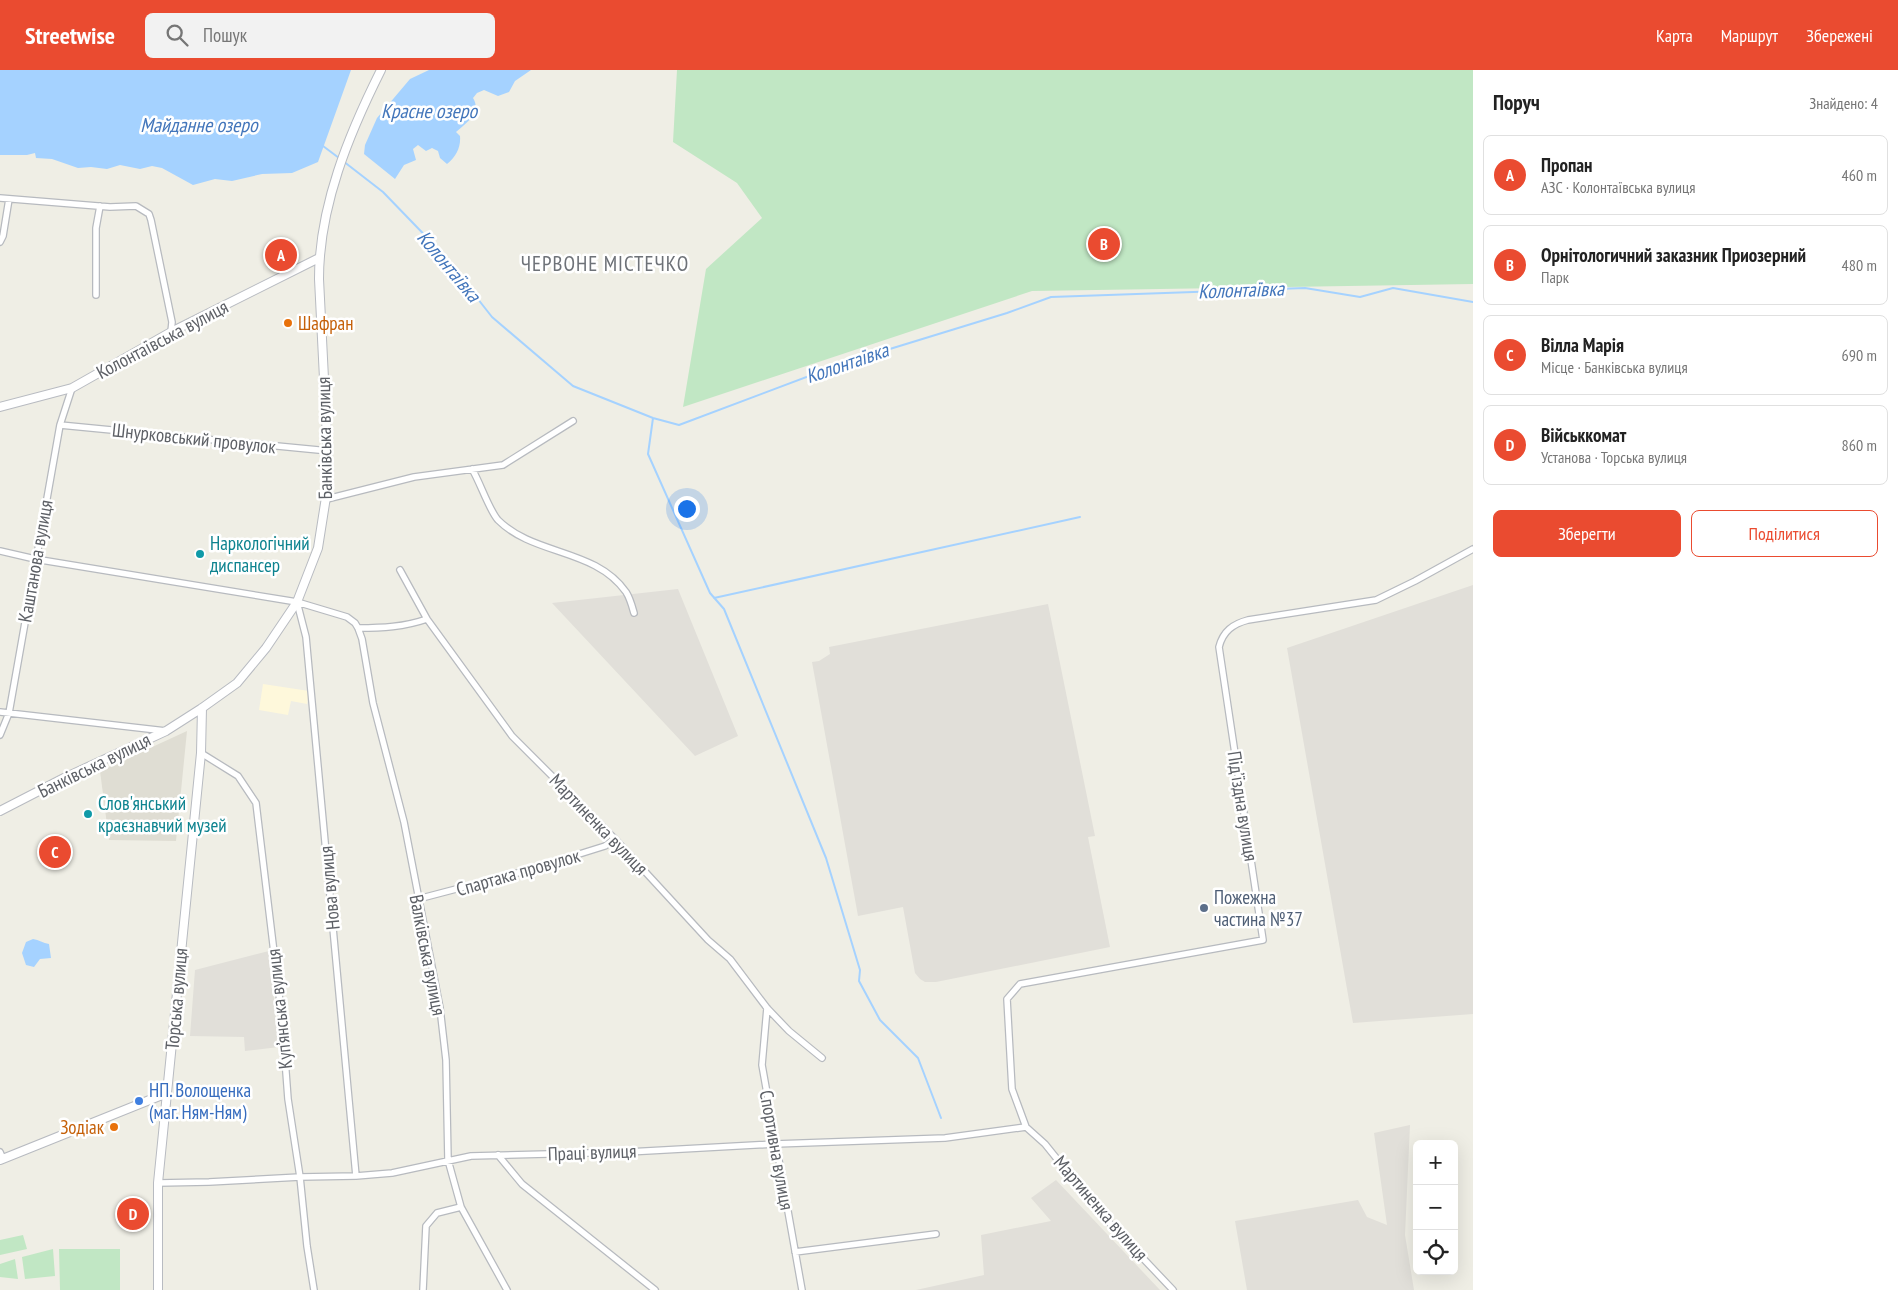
<!DOCTYPE html>
<html lang="uk">
<head>
<meta charset="utf-8">
<style>
  :root { --surface:#fff; --page:#f2f2f2; --text:#222; --muted:#767676; --line:#e0e0e0; --accent:#ea4b30 }
  body { margin:0; font-family:"PT Sans Narrow",sans-serif; background:var(--page); color:var(--text) }
  .controls { position:absolute; right:15px; bottom:15px; display:grid; overflow:hidden; border-radius:8px; box-shadow:0 5px 20px #0002 }
  .controls button { width:45px; height:45px; display:grid; place-items:center; padding:0; border:0; border-bottom:1px solid var(--line); background:var(--surface); color:var(--text); font:25px sans-serif }
  .you { position:absolute; left:686px; top:438px; width:18px; height:18px; margin:-12px; border:4px solid #fff; border-radius:50%; background:#1a73e8; box-shadow:0 0 0 8px #1a73e833 }
  .badge { display:grid; place-items:center; width:32px; height:32px; border-radius:50%; background:var(--accent); color:#fff; font-size:16px; font-weight:700 }
  .pin { position:absolute; translate:-50% -50%; border:2px solid #fff; box-shadow:0 1px 5px #0006 }
  .list { margin:0; padding:0; list-style:none }
  h2 { display:flex; justify-content:space-between; align-items:center; height:65px; margin:0; padding:0 20px; font-size:21px }
  h2 small { font-size:16px; font-weight:400; color:var(--muted) }
  .list li { display:grid; grid-template-columns:32px 1fr auto; gap:15px; align-items:center; box-sizing:border-box; height:80px; margin:0 10px 10px; padding:0 10px; border:1px solid var(--line); border-radius:8px }
  .list b { display:block; font-size:19px; white-space:nowrap }
  .list p { margin:0; font-size:16px; white-space:nowrap; color:var(--muted) }
  .list em { font-size:16px; font-style:normal; color:var(--muted) }
  .actions { display:flex; gap:10px; padding:15px 20px }
  .actions a { flex:1; padding:11px 0; border:1px solid var(--accent); border-radius:8px; text-align:center; font-size:18px; color:var(--accent) }
  .actions .main { background:var(--accent); color:#fff }
  .icon { flex:none; width:28px; height:28px; fill:none; stroke:currentColor; stroke-width:2; stroke-linecap:round; stroke-linejoin:round }
  .map { position:relative; flex:none; width:1473px; height:1220px; overflow:hidden }
  header { display:flex; align-items:center; gap:30px; box-sizing:border-box; height:70px; padding:0 25px; background:var(--accent); color:#fff }
  header strong { font-size:24px }
  nav { display:flex; gap:28px; margin-inline-start:auto; font-size:18px }
  .search { width:350px; height:45px; background:var(--page); display:flex; align-items:center; gap:12px; box-sizing:border-box; padding:0 18px; border-radius:8px; color:var(--muted); font-size:19px }
  main { display:flex }
  aside { flex:1; background:var(--surface) }
  .map>svg:first-child { display:block }
</style>
</head>
<body>
<header>
<strong>Streetwise</strong>
<div class="search"><svg class="icon" aria-label="search" viewBox="0 0 24 24"><circle cx="10" cy="10" r="6"/><path d="M15 15l6 6"/></svg>Пошук</div>
<nav><a>Карта</a><a>Маршрут</a><a>Збережені</a></nav>
</header>
<main>
<div class="map">
<svg width="1473" height="1220" viewBox="0 0 1473 1220">
  <rect width="100%" height="100%" fill="#efeee5"/>
  <path fill="#fef8db" d="M263 614 309 621 307 634 291 631 288 645 259 640Z"/>
  <path fill="#e1dfd9" d="M1473 515V944L1353 953 1287 578Z
    M678 519 738 666 695 686 552 533Z
    M1048 534 1095 766 1088 767 1110 877 936 912H925L920 909 915 903 903 837 858 846 812 592 819 591 830 584 829 577Z
    M269 881 279 977 245 981 244 967 190 966 195 900Z
    M1410 1055 1405 1165 1414 1220H1247L1235 1151 1358 1130 1367 1147 1387 1155 1374 1063Z
    M1056 1110 1160 1220H916L984 1205 981 1165 1051 1151 1031 1128Z"/>
  <path fill="#dfddd3" d="M187 661 176 771 109 770 100 701Z"/>
  <path fill="#c1e7c4" d="M677 0H1473V214L1032 221 683 337 706 199 762 148 737 113 673 72Z
    M23 1165 27 1179 0 1185V1170Z
    M53 1179 55 1206 25 1209 22 1187Z
    M59 1179H120V1220H60Z
    M15 1189 18 1209 0 1207V1194Z"/>
  <path fill="#a5d2ff" d="M0 0H351L318 92 292 103 262 104 232 111 215 109 193 115 162 98 152 96 140 99 120 95 107 99 91 97 78 98 52 89 36 88 35 83 27 85H0Z
    M429 0H531L515 11 509 22 498 26 484 20 477 23 473 28C482 43 467 52 456 62L460 66C461 77 456 87 447 94L440 88 438 81 432 78 426 81 418 75 413 79 416 90 404 95 395 109 364 84 365 75 377 48 410 9Z
    M33 869C39 870 43 873 49 874L51 888 40 889 34 897 26 895 22 883 26 872Z"/>
  <g fill="none" stroke-linecap="round" stroke-linejoin="round">
    <path stroke="#a5d2ff" stroke-width="2" d="M323 76 339 88
      M343 91 383 122 441 182 492 247 573 316 653 348 679 355 841 294 1007 243 1051 227 1305 218 1360 227 1393 218 1473 232
      M653 348 648 384 710 523 724 539 826 788 860 900 859 911 880 950 918 988 941 1048
      M714 528 1080 447"/>
    <g stroke="#b7babf" stroke-width="8">
      <path id="street" d="M0 128 110 137 136 136 149 144 151 150 172 252 171 262
        M0 172 3 166 9 129
        M96 225V158L100 136
        M60 355 329 381
        M472 399C480 412 489 440 498 450 534 486 595 478 626 522 630 528 632 536 634 543
        M327 429 414 407 503 395 573 351
        M0 481 35 489 297 532 347 547 355 553 358 558 362 569 373 633 404 752 440 938 446 990 448 1090 461 1137 507 1220
        M400 500 427 549 512 666 615 769 708 870 730 889 767 938 789 961 822 988
        M297 532 306 567 356 1106
        M358 558C382 558 404 557 427 549
        M0 642 166 661
        M0 665 9 643 60 355 72 318
        M201 683 238 706 256 733 282 949 288 1029 300 1107 307 1176 314 1220
        M418 829 525 801 605 776 615 769
        M767 938 762 995 802 1220
        M0 1082 3 1089
        M498 1085 522 1114 655 1220
        M158 1113 209 1112 300 1107 356 1106 392 1103 471 1086 628 1082 775 1074 945 1068 1026 1057
        M795 1182 936 1164
        M423 1220 426 1156 437 1143 461 1137
        M1173 1220 1102 1145 1045 1074 1026 1057 1012 1019 1007 929 1020 914 1263 870 1219 577C1223 561 1233 554 1248 550L1376 530 1415 511 1473 479"/>
    </g>
    <g stroke="#b8bbc1" stroke-width="10">
      <path id="secondary" d="M0 337 72 318 171 262 319 188
        M0 741 64 708 166 661 202 638 237 613 266 578 297 532 318 478 329 408 319 209C319 136 349 64 381 0
        M0 1090 167 1023
        M158 1220V1113L201 683 202 638"/>
    </g>
    <use href="#street" stroke="#fff" stroke-width="5.5"/>
    <use href="#secondary" stroke="#fff" stroke-width="8"/>
  </g>
  <g fill="#e8710a" stroke="#fff" stroke-width="2">
    <circle cx="288" cy="253" r="5"/>
    <circle cx="114" cy="1057" r="5"/>
  </g>
  <g fill="#0f9aa8" stroke="#fff" stroke-width="2">
    <circle cx="200" cy="484" r="5"/>
    <circle cx="88" cy="744" r="5"/>
  </g>
  <circle fill="#5c6f8a" stroke="#fff" stroke-width="2" cx="1204" cy="838" r="5"/>
  <circle fill="#3f7fe0" stroke="#fff" stroke-width="2" cx="139" cy="1031" r="5"/>
  <g text-anchor="middle" dominant-baseline="central" stroke-width="5" stroke-linejoin="round" paint-order="stroke">
    <g font-size="19" fill="#c56008" stroke="#fff" text-anchor="start">
      <text x="298" y="253">Шафран</text>
      <text x="104" y="1057" text-anchor="end">Зодіак</text>
    </g>
    <g font-size="19" fill="#5d6066" stroke="#fff">
      <text transform="translate(162 269) rotate(-28)">Колонтаївська вулиця</text>
      <text transform="translate(194 368) rotate(6)">Шнурковський провулок</text>
      <text transform="translate(324 368) rotate(-91)">Банківська вулиця</text>
      <text transform="translate(35 491) rotate(-80)">Каштанова вулиця</text>
      <text transform="translate(94 695) rotate(-26)">Банківська вулиця</text>
      <text transform="translate(1243 736) rotate(81)">Під’їздна вулиця</text>
      <text transform="translate(599 754) rotate(46)">Мартиненка вулиця</text>
      <text transform="translate(518 802) rotate(-16)">Спартака провулок</text>
      <text transform="translate(329 818) rotate(-95)">Нова вулиця</text>
      <text transform="translate(428 885) rotate(79)">Валківська вулиця</text>
      <text transform="translate(176 929) rotate(-85)">Торська вулиця</text>
      <text transform="translate(279 939) rotate(-96)">Куп’янська вулиця</text>
      <text transform="translate(777 1080) rotate(80)">Спортивна вулиця</text>
      <text transform="translate(592 1082) rotate(-2)">Праці вулиця</text>
      <text transform="translate(1101 1138) rotate(49)">Мартиненка вулиця</text>
    </g>
    <g font-size="19" fill="#0d838f" stroke="#fff" text-anchor="start">
      <text x="210" y="473">Наркологічний<tspan x="210" dy="22">диспансер</tspan></text>
      <text x="98" y="733">Слов'янський<tspan x="98" dy="22">краєзнавчий музей</tspan></text>
    </g>
    <g font-size="19" fill="#4e5e75" stroke="#fff" text-anchor="start">
      <text x="1214" y="827">Пожежна<tspan x="1214" dy="22">частина №37</tspan></text>
    </g>
    <g font-size="19" fill="#366cbe" stroke="#fff" text-anchor="start">
      <text x="149" y="1020">НП. Волощенка<tspan x="149" dy="22">(маг. Ням-Ням)</tspan></text>
    </g>
    <g font-size="20" font-style="italic" fill="#4376bb" stroke="#fff">
      <text x="429" y="41">Красне озеро</text>
      <text x="199" y="55">Майданне озеро</text>
      <text transform="translate(449 196) rotate(50)">Колонтаївка</text>
      <text transform="translate(1241 220) rotate(-2)">Колонтаївка</text>
      <text transform="translate(847 293) rotate(-19)">Колонтаївка</text>
    </g>
    <g font-size="21" letter-spacing="1" fill="#6e7278" stroke="#fff">
      <text x="605" y="193">ЧЕРВОНЕ МІСТЕЧКО</text>
    </g>
  </g>
</svg>
<div class="controls">
<button>+</button>
<button>−</button>
<button><svg class="icon" aria-label="locate" viewBox="0 0 24 24"><circle cx="12" cy="12" r="6"/><path d="M12 2v4M12 18v4M2 12h4M18 12h4"/></svg></button>
</div>
<div class="you"></div>
<div class="pin badge" style="left:281px;top:185px">A</div>
<div class="pin badge" style="left:1104px;top:174px">B</div>
<div class="pin badge" style="left:55px;top:782px">C</div>
<div class="pin badge" style="left:133px;top:1144px">D</div>
</div>
<aside>
<h2>Поруч<small>Знайдено: 4</small></h2>
<ul class="list">
<li><span class="badge">A</span><div><b>Пропан</b><p>АЗС · Колонтаївська вулиця</p></div><em>460 m</em></li>
<li><span class="badge">B</span><div><b>Орнiтологичний заказник Приозерний</b><p>Парк</p></div><em>480 m</em></li>
<li><span class="badge">C</span><div><b>Вілла Марія</b><p>Місце · Банківська вулиця</p></div><em>690 m</em></li>
<li><span class="badge">D</span><div><b>Військкомат</b><p>Установа · Торська вулиця</p></div><em>860 m</em></li>
</ul>
<div class="actions"><a class="main">Зберегти</a><a>Поділитися</a></div>
</aside>
</main>
</body>
</html>
